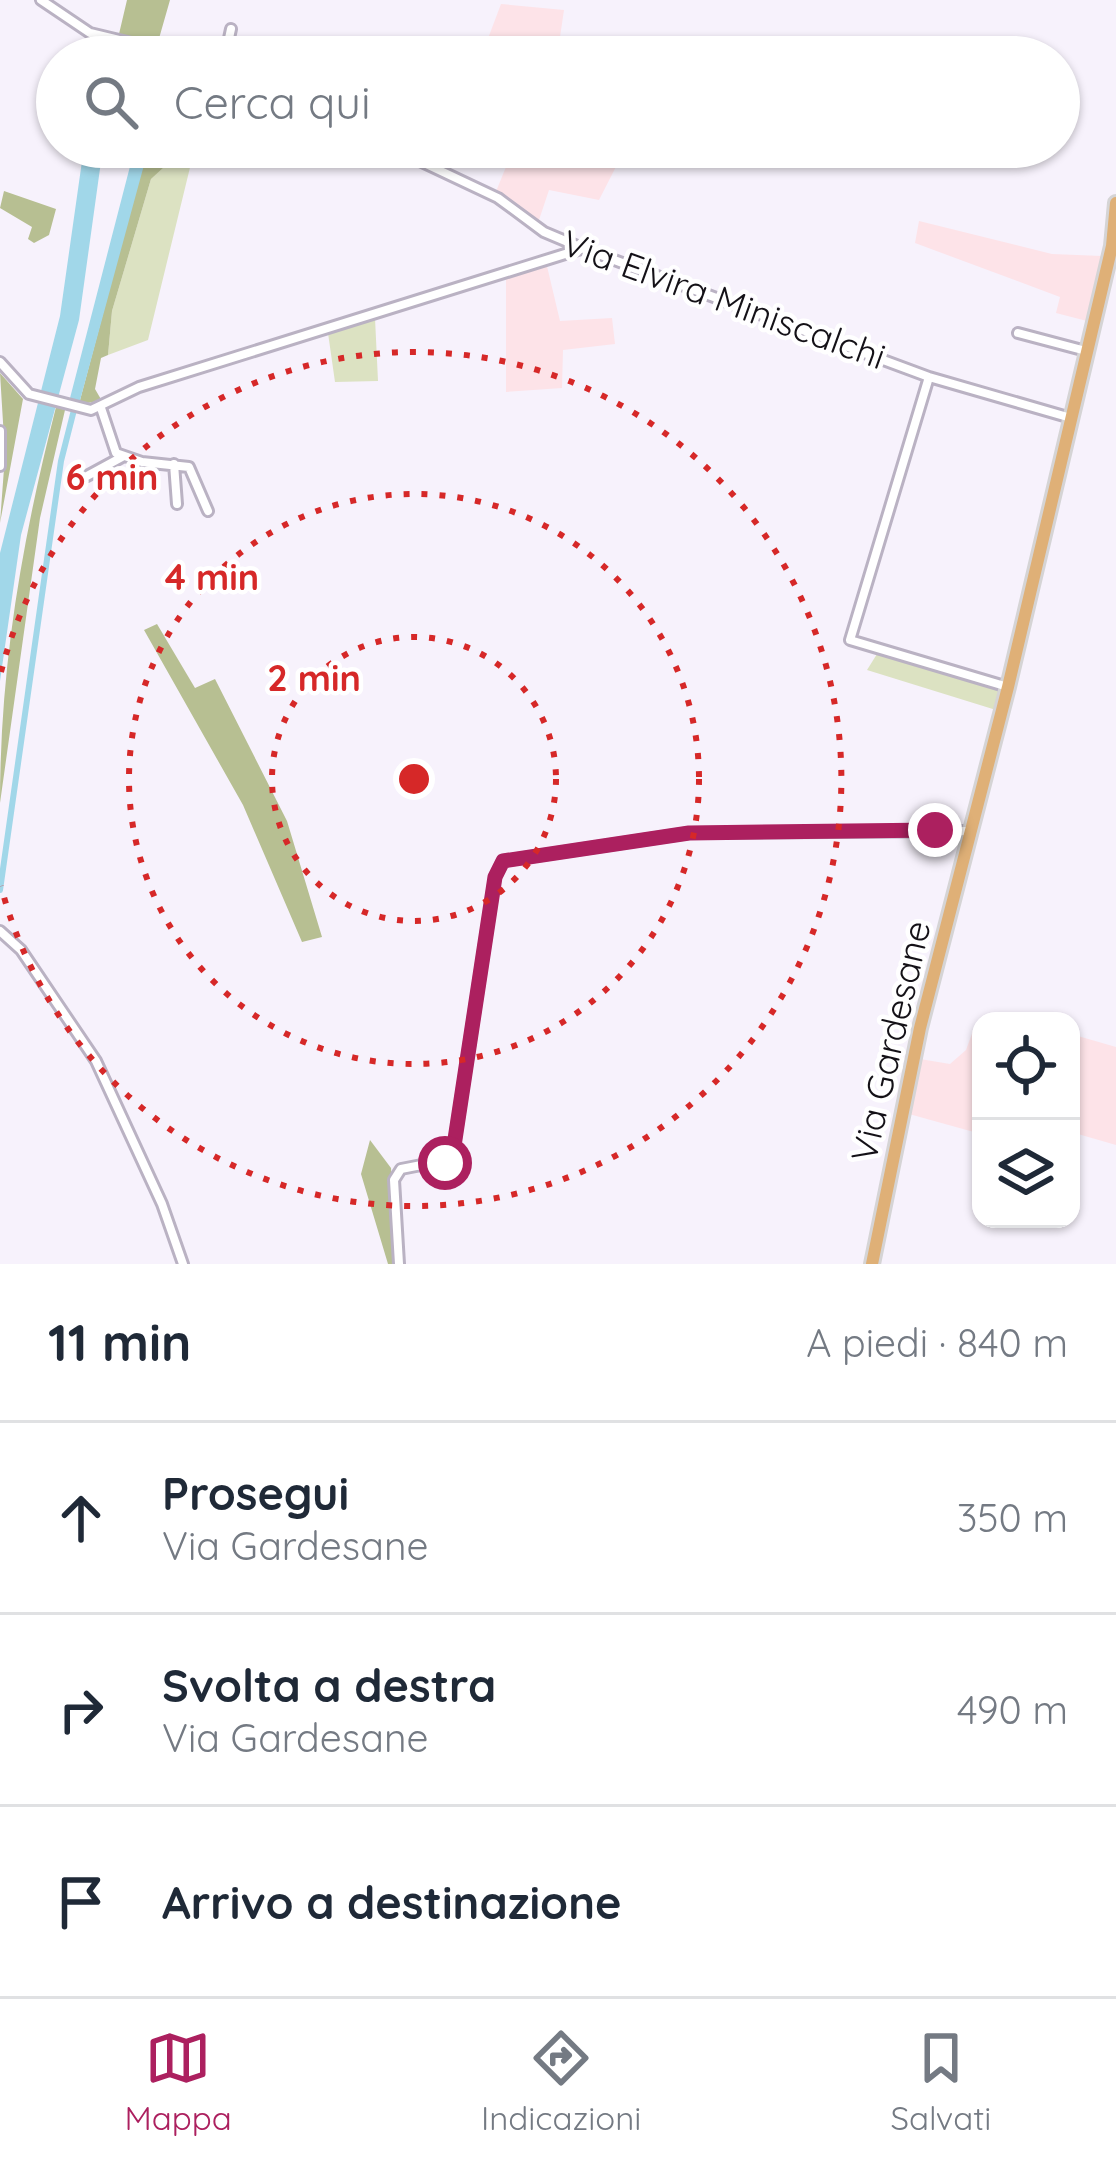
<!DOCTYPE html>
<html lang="it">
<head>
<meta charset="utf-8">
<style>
  :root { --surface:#fff; --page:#f2f2f3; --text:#1f2937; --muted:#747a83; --line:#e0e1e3; --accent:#ac205f }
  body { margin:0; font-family:Quicksand,sans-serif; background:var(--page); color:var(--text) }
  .controls { position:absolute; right:36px; bottom:36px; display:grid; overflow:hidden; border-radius:24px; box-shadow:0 3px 9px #0004 }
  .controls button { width:108px; height:108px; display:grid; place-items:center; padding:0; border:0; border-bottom:3px solid var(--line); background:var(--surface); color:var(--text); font:60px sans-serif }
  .stop { position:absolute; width:36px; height:36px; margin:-27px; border:9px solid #ac205f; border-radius:50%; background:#fff }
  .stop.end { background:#ac205f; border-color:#fff; box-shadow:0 3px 12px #0008 }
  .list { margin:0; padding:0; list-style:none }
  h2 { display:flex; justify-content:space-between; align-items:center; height:156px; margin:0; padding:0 48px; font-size:51px }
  h2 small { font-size:39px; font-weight:400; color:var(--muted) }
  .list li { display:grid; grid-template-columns:78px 1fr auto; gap:36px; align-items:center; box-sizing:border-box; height:192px; padding:0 48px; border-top:3px solid var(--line) }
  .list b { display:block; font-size:45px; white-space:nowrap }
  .list p { margin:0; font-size:39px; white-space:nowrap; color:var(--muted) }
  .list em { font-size:39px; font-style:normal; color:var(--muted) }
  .icon { flex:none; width:66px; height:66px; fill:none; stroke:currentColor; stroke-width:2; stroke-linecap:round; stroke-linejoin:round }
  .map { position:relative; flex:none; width:1116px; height:1264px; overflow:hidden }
  .search { position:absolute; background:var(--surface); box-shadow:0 3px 9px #0004; left:36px; right:36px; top:36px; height:132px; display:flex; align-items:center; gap:30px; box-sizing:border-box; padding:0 42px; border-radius:66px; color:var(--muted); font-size:45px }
  .sheet { height:732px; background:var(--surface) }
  nav { display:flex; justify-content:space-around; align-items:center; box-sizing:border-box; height:168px; border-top:3px solid var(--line); background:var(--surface); font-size:33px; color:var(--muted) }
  nav a { display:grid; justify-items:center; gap:6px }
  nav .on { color:var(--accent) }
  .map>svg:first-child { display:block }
</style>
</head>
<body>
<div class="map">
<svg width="1116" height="1264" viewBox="0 0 1116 1264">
  <rect width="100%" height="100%" fill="#f7f2fc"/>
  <path fill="#fde3e8" d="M501 4 564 10 557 57H481Z
    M514 147H626L599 200 549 190 538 223 495 194Z
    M919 221 1052 254 1102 256 1087 321 1056 313 1060 297 915 243Z
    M546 262 560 321 612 318 615 344 563 350 562 388 506 392V275Z
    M973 1031 981 1033V1134L909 1114 920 1059 950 1064 966 1050Z
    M1071 1034 1116 1047V1145L1071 1132Z"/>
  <path fill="#dce2c2" d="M164 147H195L148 340 108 355 112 311 151 179 164 165Z
    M375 318 378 381 335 382 328 333Z
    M877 654 1001 691 996 710 867 670Z"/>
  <path fill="#b7bf92" d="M127 0H170L158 42 119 34Z
    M147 147H164L160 163 165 166 151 179 112 311 108 355 101 358 95 389 102 401 79 404Z
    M4 191 56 209 49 235 34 243 28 239 32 227 0 208Z
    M0 373 23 399 0 523 5 455Z
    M56 407 65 410 40 518 0 803C0 665 22 541 56 407Z
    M157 624 195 688 215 679 287 821 322 937 302 942 243 805 144 630Z
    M370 1140 391 1168 397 1264H388L361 1174Z"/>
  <path fill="#a1d7e9" d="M84 147H103L79 320 21 535 0 681V553L60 316Z
    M135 147H147L144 165 79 404 69 402Z"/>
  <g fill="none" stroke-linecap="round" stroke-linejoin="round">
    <path stroke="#a1d7e9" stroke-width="6" d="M0 890 61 461 76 402"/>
    <g stroke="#bab2c3" stroke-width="14">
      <path id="minor" d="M41 0 90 33 190 57
        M225 57 231 29
        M390 147 498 198 544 232 582 248 929 377 1071 418
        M1018 333 1086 351
        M0 362 29 394 91 410 139 387 581 249
        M929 377 850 640 1008 687
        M101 408 116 453 142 462 189 467 208 511
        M0 431V466
        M174 464 177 504
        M87 476 122 457
        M0 931 21 950 96 1061 162 1204 183 1264
        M399 1264 394 1180 401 1169 452 1159 495 877 503 861 689 833 970 831"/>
    </g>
    <g stroke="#d5d4d5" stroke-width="18">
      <path id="major" d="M872 1264 920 1028 1008 687 1112 246 1116 203"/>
    </g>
    <use href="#minor" stroke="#fff" stroke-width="8"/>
    <use href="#major" stroke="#dfb077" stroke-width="12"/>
  </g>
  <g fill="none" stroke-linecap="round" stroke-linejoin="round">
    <path stroke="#ac205f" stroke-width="15" d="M445 1163 452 1159 495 877 503 861 689 833 935 830"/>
  </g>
  <g fill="none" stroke="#d62828" stroke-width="6" stroke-dasharray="6 12">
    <circle cx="414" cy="779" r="142"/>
    <circle cx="414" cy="779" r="285"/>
    <path d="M1 672A427 427 0 1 1 1 886"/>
  </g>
  <g text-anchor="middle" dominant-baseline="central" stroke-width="9" stroke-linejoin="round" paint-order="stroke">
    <g font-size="36" fill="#141117" stroke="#fff">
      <text transform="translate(724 299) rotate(20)">Via Elvira Miniscalchi</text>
      <text transform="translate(890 1041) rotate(-77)">Via Gardesane</text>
    </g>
  </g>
  <circle cx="414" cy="779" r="18" fill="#d62828" stroke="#fff" stroke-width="6"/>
  <g font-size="36" text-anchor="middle" font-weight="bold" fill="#d62828" stroke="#fff" stroke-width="9" stroke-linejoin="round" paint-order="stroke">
    <text x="112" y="490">6 min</text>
    <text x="212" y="590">4 min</text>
    <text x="314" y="691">2 min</text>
  </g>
</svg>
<div class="controls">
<button><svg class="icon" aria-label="locate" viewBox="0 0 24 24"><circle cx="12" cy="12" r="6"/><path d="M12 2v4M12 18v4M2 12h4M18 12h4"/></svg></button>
<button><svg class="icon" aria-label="layers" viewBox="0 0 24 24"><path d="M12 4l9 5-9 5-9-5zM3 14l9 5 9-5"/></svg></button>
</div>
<div class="stop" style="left:445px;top:1163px"></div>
<div class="stop end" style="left:935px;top:830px"></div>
<div class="search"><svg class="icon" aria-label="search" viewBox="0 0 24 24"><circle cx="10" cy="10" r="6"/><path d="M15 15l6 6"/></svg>Cerca qui</div>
</div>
<section class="sheet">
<h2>11 min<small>A piedi · 840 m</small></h2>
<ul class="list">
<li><svg class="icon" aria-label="ahead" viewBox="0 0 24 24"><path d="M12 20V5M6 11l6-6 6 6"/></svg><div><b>Prosegui</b><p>Via Gardesane</p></div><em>350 m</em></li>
<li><svg class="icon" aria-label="right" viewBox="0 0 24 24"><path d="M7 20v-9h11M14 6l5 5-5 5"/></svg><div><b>Svolta a destra</b><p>Via Gardesane</p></div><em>490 m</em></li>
<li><svg class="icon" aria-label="arrive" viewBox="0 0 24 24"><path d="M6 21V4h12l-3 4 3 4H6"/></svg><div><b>Arrivo a destinazione</b></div></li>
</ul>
</section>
<nav>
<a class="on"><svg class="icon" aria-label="map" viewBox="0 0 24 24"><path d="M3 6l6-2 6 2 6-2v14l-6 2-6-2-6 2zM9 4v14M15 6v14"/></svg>Mappa</a>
<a><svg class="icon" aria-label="directions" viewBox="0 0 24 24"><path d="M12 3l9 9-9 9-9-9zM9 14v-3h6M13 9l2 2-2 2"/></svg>Indicazioni</a>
<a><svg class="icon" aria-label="saved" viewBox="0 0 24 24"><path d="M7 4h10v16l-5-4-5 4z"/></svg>Salvati</a>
</nav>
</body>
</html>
